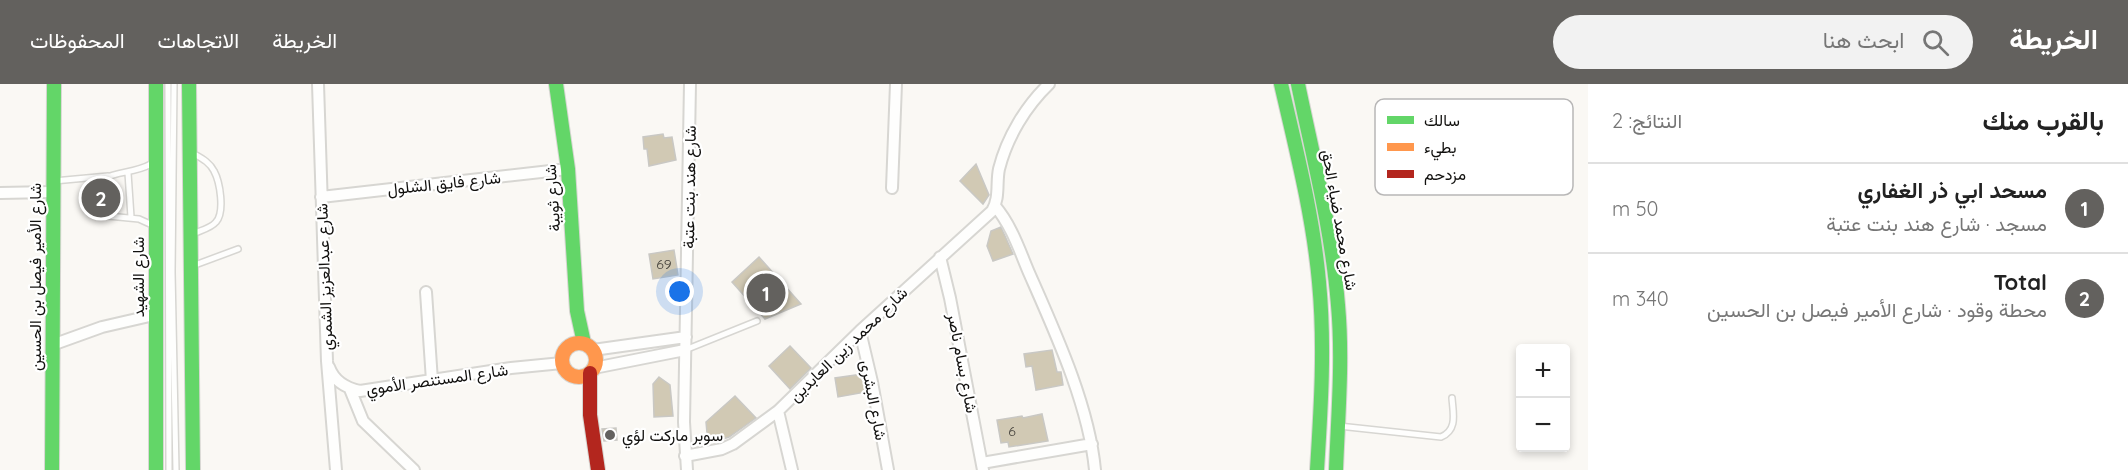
<!DOCTYPE html>
<html lang="ar">
<head>
<meta charset="utf-8">
<style>
  :root { --surface:#fff; --page:#f2f2f2; --text:#222; --muted:#767676; --line:#e0e0e0; --accent:#63615e }
  body { margin:0; font-family:Quicksand,Vazirmatn,sans-serif; background:var(--page); color:var(--text); direction:rtl }
  .controls { position:absolute; right:18px; bottom:18px; display:grid; overflow:hidden; border-radius:6px; box-shadow:0 3px 9px #0003 }
  .controls button { width:54px; height:54px; display:grid; place-items:center; padding:0; border:0; border-bottom:2px solid var(--line); background:var(--surface); color:var(--text); font:30px sans-serif }
  .you { position:absolute; left:680px; top:208px; width:21px; height:21px; margin:-15px; border:4px solid #fff; border-radius:50%; background:#1a73e8; box-shadow:0 0 0 9px #1a73e833 }
  .badge { display:grid; place-items:center; width:39px; height:39px; border-radius:50%; background:var(--accent); color:#fff; font-size:20px; font-weight:700 }
  .pin { position:absolute; translate:-50% -50%; border:3px solid #fff; box-shadow:0 2px 6px #0006 }
  .list { margin:0; padding:0; list-style:none }
  h2 { display:flex; justify-content:space-between; align-items:center; height:78px; margin:0; padding:0 24px; font-size:26px }
  h2 small { font-size:20px; font-weight:400; color:var(--muted) }
  .list li { display:grid; grid-template-columns:39px 1fr auto; gap:18px; align-items:center; box-sizing:border-box; height:90px; padding:0 24px; border-top:2px solid var(--line) }
  .list b { display:block; font-size:22px; white-space:nowrap }
  .list p { margin:0; font-size:20px; white-space:nowrap; color:var(--muted) }
  .list em { font-size:20px; font-style:normal; color:var(--muted) }
  .icon { flex:none; width:33px; height:33px; fill:none; stroke:currentColor; stroke-width:2; stroke-linecap:round; stroke-linejoin:round }
  .map { position:relative; flex:none; width:1588px; height:386px; overflow:hidden; direction:ltr }
  header { display:flex; align-items:center; gap:36px; box-sizing:border-box; height:84px; padding:0 30px; background:var(--accent); color:#fff }
  header strong { font-size:28px }
  nav { display:flex; gap:33px; margin-inline-start:auto; font-size:21px }
  .search { width:420px; height:54px; background:var(--page); display:flex; align-items:center; gap:15px; box-sizing:border-box; padding:0 21px; border-radius:33px; color:var(--muted); font-size:22px }
  main { display:flex }
  aside { flex:1; background:var(--surface) }
  .map>svg:first-child { display:block }
</style>
</head>
<body>
<header>
<strong>الخريطة</strong>
<div class="search"><svg class="icon" aria-label="search" viewBox="0 0 24 24"><circle cx="10" cy="10" r="6"/><path d="M15 15l6 6"/></svg>ابحث هنا</div>
<nav><a>الخريطة</a><a>الاتجاهات</a><a>المحفوظات</a></nav>
</header>
<main>
<aside>
<h2>بالقرب منك<small>النتائج: 2</small></h2>
<ul class="list">
<li><span class="badge">1</span><div><b>مسحد ابي ذر الغفاري</b><p>مسجد · شارع هند بنت عتبة</p></div><em>50 m</em></li>
<li><span class="badge">2</span><div><b>Total</b><p>محطة وقود · شارع الأمير فيصل بن الحسين</p></div><em>340 m</em></li>
</ul>
</aside>
<div class="map">
<svg width="1588" height="386" viewBox="0 0 1588 386">
  <rect width="100%" height="100%" fill="#faf8f4"/>
  <path fill="#d1c9b4" stroke="#c9c8c4" stroke-width="1.5" d="M663 50 664 54 672 53 676 76 649 82 647 65H644L643 53Z
    M976 80 989 111 983 120 960 97Z
    M93 103H97L99 107 102 108 109 103V125L103 121 98 126 92 125Z
    M1001 143 1013 170 993 177 987 162 991 147Z
    M674 166 678 191 653 195 649 170Z
    M759 173 801 220 765 235 732 198Z
    M790 262 811 284 790 305 769 282Z
    M1052 266 1057 288H1061L1063 301 1036 306 1032 282 1026 283 1024 270Z
    M862 290 866 308 838 313 835 294Z
    M659 293 670 301 673 332 654 333 653 300Z
    M735 312 756 334 729 353 714 358 707 349 706 338Z
    M1042 330 1048 357 1009 363 1008 358 1001 359 997 336 1022 332 1023 334Z
    M616 344 617 356 604 357 602 345Z"/>
  <g fill="none" stroke-linecap="round" stroke-linejoin="round">
    <g stroke="#d7d6d2" stroke-width="8">
      <path id="lane" d="M168 0 169 386
        M174 0 172 188 176 386
        M128 89 131 133
        M54 97 108 92
        M102 103 105 94C119 87 135 89 151 80
        M103 126 108 132 139 135 150 140
        M195 149C202 146 211 144 216 138 225 128 220 98 214 87 210 79 203 75 196 71
        M195 181 238 165
        M685 266 757 237
        M1339 342 1441 353C1458 346 1453 329 1452 314"/>
    </g>
    <g stroke="#d7d6d2" stroke-width="14">
      <path id="street" d="M318 0 327 277 336 386
        M892 104 896 0
        M0 109 52 108
        M321 113 568 85
        M995 122C1012 142 1020 168 1030 191 1056 250 1089 322 1095 386
        M940 173 950 214 983 386
        M426 208 432 297
        M860 247 872 298 888 386
        M52 261 102 243 154 231
        M593 266 686 253
        M329 283C334 297 346 304 360 307L511 284 562 279
        M594 284 685 266
        M350 305 363 337 414 386
        M778 327 792 386
        M685 372 722 365 733 360 778 327 860 247 992 127C1000 114 996 99 999 85 1007 53 1026 22 1049 0
        M982 379 1092 360
        M687 386 684 338 690 0"/>
    </g>
    <g stroke="#d7d6d2" stroke-width="16">
      <path id="fast" d="M156 0V386
        M189 0 193 386
        M556 0 568 85 577 227 584 259
        M1281 0C1296 65 1313 131 1319 198 1325 261 1321 323 1317 386
        M1298 0C1313 73 1332 146 1338 221 1343 276 1338 331 1336 386
        M52 386 54 0"/>
    </g>
    <g stroke="#d7d6d2" stroke-width="16">
      <path id="slow" d="M562 276a17 17 0 1 1 34 0a17 17 0 1 1-34 0Z"/>
    </g>
    <g stroke="#d7d6d2" stroke-width="16">
      <path id="jam" d="M590 289V331L598 386"/>
    </g>
    <use href="#lane" stroke="#fefefd" stroke-width="5"/>
    <use href="#street" stroke="#fefefd" stroke-width="10"/>
    <use href="#fast" stroke="#63d668" stroke-width="14"/>
    <use href="#slow" stroke="#ff974d" stroke-width="14"/>
    <use href="#jam" stroke="#b3261e" stroke-width="14"/>
  </g>
  <circle fill="#63615e" stroke="#fff" stroke-width="2" cx="610" cy="351" r="6"/>
  <g text-anchor="middle" dominant-baseline="central" stroke-width="4.5" stroke-linejoin="round" paint-order="stroke">
    <g font-size="14" fill="#413e38">
      <text x="664" y="180">69</text>
      <text x="1012" y="347">6</text>
    </g>
    <g font-size="16" fill="#11100e" stroke="#fff">
      <text transform="translate(444 99) rotate(-6)">شارع فايق الشلول</text>
      <text transform="translate(689 103) rotate(-89)">شارع هند بنت عتبة</text>
      <text transform="translate(552 114) rotate(-94)">شارع ثويبة</text>
      <text transform="translate(1340 136) rotate(80)">شارع محمد ضياء الحق</text>
      <text transform="translate(35 193) rotate(-90)">شارع الأمير فيصل بن الحسين</text>
      <text transform="translate(138 193) rotate(-90)">شارع الشهيد</text>
      <text transform="translate(324 193) rotate(-92)">شارع عبدالعزيز الشمري</text>
      <text transform="translate(848 260) rotate(-44)">شارع محمد زين العابدين</text>
      <text transform="translate(963 279) rotate(79)">شارع بسام ناصر</text>
      <text transform="translate(437 295) rotate(-8)">شارع المستنصر الأموي</text>
      <text transform="translate(874 316) rotate(79)">شارع البشرى</text>
    </g>
    <g font-size="16" fill="#11100e" stroke="#fff" text-anchor="start">
      <text x="622" y="351">سوبر ماركت لؤي</text>
    </g>
  </g>
  <rect x="1375" y="15" width="198" height="96" rx="9" fill="#fff" stroke="#b8b7b7" stroke-width="1.5"/>
  <rect x="1387" y="32" width="27" height="8" fill="#63d668"/>
  <rect x="1387" y="59" width="27" height="8" fill="#ff974d"/>
  <rect x="1387" y="86" width="27" height="8" fill="#b3261e"/>
  <g font-size="16" fill="#11100e">
    <text x="1424" y="42">سالك</text>
    <text x="1424" y="69">بطيء</text>
    <text x="1424" y="96">مزدحم</text>
  </g>
</svg>
<div class="controls">
<button>+</button>
<button>−</button>
</div>
<div class="you"></div>
<div class="pin badge" style="left:766px;top:209px">1</div>
<div class="pin badge" style="left:101px;top:114px">2</div>
</div>
</main>
</body>
</html>
